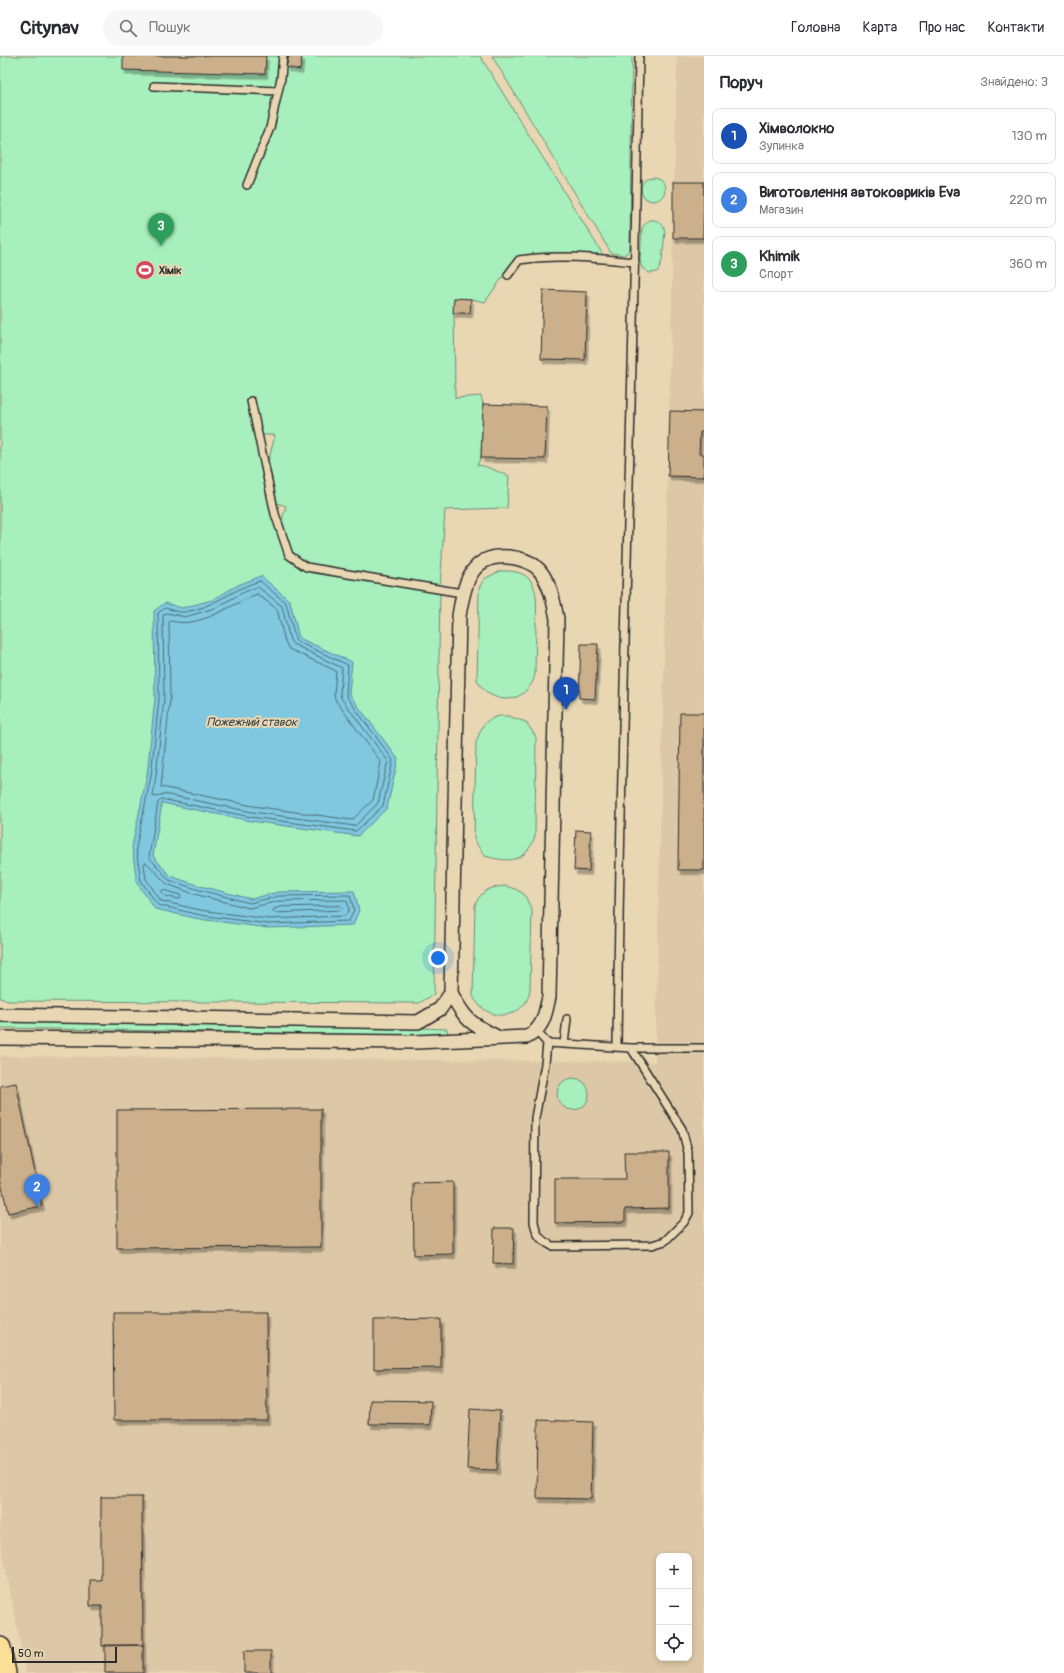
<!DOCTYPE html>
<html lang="uk">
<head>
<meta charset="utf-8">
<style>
  :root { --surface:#fff; --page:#f7f7f7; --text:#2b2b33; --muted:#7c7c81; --line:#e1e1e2; --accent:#d1495b }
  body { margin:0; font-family:Pangolin,sans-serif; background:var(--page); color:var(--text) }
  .controls { position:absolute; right:12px; bottom:12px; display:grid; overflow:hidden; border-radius:8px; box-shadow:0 2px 6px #0003 }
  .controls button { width:36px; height:36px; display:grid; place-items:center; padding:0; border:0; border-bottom:1px solid var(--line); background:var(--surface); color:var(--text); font:20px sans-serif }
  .scale { position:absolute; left:12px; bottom:10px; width:105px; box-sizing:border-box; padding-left:4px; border:2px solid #2b2b2b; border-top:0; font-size:11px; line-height:14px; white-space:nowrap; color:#2b2b2b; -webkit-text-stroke:3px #e9d7b4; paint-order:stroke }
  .you { position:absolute; left:438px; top:902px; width:14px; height:14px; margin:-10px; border:3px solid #fff; border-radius:50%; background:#1a73e8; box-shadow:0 0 0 6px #1a73e833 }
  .badge { display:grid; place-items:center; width:26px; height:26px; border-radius:50%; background:var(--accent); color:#fff; font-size:13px; font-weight:700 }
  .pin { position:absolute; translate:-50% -33px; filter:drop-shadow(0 1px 2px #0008) }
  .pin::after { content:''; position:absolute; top:21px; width:14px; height:12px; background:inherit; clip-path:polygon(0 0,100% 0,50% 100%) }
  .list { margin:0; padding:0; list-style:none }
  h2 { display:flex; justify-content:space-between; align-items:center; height:52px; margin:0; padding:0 16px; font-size:17px }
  h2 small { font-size:13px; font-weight:400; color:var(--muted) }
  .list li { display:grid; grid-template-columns:26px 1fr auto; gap:12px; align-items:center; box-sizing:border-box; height:56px; margin:0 8px 8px; padding:0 8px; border:1px solid var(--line); border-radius:8px }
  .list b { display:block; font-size:15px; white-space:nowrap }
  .list p { margin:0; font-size:13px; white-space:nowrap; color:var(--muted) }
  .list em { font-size:13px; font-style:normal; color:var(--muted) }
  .icon { flex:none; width:22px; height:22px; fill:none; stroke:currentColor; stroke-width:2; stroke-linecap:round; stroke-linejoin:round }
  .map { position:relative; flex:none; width:704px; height:1617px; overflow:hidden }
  header { display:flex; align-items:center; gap:24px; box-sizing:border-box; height:56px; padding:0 20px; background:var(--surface); border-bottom:1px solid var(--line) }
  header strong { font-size:19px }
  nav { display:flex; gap:22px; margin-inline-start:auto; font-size:14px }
  .search { width:280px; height:36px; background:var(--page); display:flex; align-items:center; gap:10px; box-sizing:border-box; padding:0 14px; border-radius:22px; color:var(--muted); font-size:15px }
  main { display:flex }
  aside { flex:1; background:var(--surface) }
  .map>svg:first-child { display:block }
</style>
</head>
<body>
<header>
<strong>Citynav</strong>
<div class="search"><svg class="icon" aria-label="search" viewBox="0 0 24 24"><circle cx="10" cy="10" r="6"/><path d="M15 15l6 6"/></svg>Пошук</div>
<nav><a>Головна</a><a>Карта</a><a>Про нас</a><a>Контакти</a></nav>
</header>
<main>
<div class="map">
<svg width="704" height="1617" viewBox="0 0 704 1617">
  <defs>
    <filter id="shadow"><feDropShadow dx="2.5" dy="4.5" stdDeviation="0" flood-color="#0004"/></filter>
  </defs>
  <rect width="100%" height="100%" fill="#e9d7b4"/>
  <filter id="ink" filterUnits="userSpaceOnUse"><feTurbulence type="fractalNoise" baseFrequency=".025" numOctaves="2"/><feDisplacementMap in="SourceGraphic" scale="8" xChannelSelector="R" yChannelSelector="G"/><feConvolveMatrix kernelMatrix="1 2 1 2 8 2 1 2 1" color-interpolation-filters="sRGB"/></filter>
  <g filter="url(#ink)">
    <path fill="#dcc8a6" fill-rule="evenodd" d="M677 0H704V1617H26L0 1484V1000L655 1006ZM659 1500H689V1602H659Z"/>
    <path fill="#a7efbd" stroke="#698d74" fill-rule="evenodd" d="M0 0H480L605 202 547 198 517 201 485 246 471 243 454 242 455 342 481 340 483 348 481 402 477 409 484 410 509 420 507 452 445 454 440 533 434 938 419 947 8 945 0 942ZM259 379H275L268 407 277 447 286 450 282 464 291 494 304 509 289 499Z
      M492 0H632L630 194 624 199 611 197Z
      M641 133a12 12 0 1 1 24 0a12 12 0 1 1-24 0Z
      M650 164C658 163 664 168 665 176L662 205 659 213 657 216 649 217 642 212 640 204 642 172 644 169Z
      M500 515C540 513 537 538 536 568 536 585 535 602 535 618 534 622 533 627 530 630 515 651 488 645 477 624L479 532 484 523Z
      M499 660H508L526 666 536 681 535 780C526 807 509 807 485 800L474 784 476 686 483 669 490 663Z
      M506 830 515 833 524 838 532 854 530 934C529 938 528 943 526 946 511 967 483 961 473 940L475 849C482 834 490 831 506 830Z
      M0 964 421 972 447 973 448 978 442 980 0 972Z
      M557 1038a16 16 0 1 1 32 0a16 16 0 1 1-32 0Z"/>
    <path fill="#7fc8e0" stroke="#5d8998" d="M261 520 290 545 299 582 352 606 349 638 398 703 387 752 358 780 251 765 162 747 153 800 170 820 197 829 251 843 278 836 354 835 359 854 353 869 268 872 199 863 155 853 137 827 132 791 147 719 155 643 154 555 165 547 182 552 212 544 238 529Z"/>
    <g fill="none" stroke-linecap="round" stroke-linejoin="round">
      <path stroke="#4d6a73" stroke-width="1" d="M260 525 286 547 296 585 348 609 346 640 393 704 383 750 356 775 251 761 161 743 158 747 149 801 169 824 196 833 250 847 279 840 350 839 354 854 349 865 268 868 200 859 158 849 141 825 136 792 151 720 159 643 158 557 165 552C171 553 178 557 184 556 212 553 233 532 260 525Z
        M258 531 282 550 290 584 293 588 342 612 340 637 341 642 388 705 378 747 355 770 252 756 164 738 155 741 153 740 156 720 164 643 163 559 167 557 185 561 215 552 242 537Z
        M257 538 277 553 285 586 289 593 336 615 334 639 336 645 381 706 373 744 352 764 253 750 161 731 170 643 169 566 171 565C200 573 231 548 257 538Z
        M145 807H147L167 828 194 838 249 852 279 845 345 844 347 845 349 853 345 860 268 863 200 854 161 845 146 823 144 809Z
        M163 834 180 839 181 842 179 843 165 840 162 836Z
        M341 850 343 852 341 854 275 857 273 855 274 853 280 851Z"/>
    </g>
    <path fill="#ccb08b" stroke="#2b2b2b" filter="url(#shadow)" d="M123 0H266L265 18 123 14Z
      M289 0H302L300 14 286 11Z
      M673 126H704L703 182H673Z
      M543 234 587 236 585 304 541 303Z
      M454 242 471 243 470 257H453Z
      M483 348 547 350 545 403 481 402Z
      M670 355 704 356V376H700L699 398H704V421L668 420Z
      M581 588H598L595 643 579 642Z
      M680 657H704V814H678Z
      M576 774 591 775 589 815 574 814Z
      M16 1027 42 1150 8 1157 0 1122V1030Z
      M321 1053V1191L117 1192V1054Z
      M624 1096H669V1152L625 1153V1166L555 1167V1123H625Z
      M453 1126V1198L414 1199 413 1127Z
      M494 1172H514L513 1208 493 1207Z
      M113 1256H266L267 1364H114Z
      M441 1263V1312L374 1313V1264Z
      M370 1344 431 1345 430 1369 369 1368Z
      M470 1353 500 1355 497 1414 467 1413Z
      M538 1364 593 1366 591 1443 537 1442Z
      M101 1441H142L143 1589 102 1590V1550H90V1524H101Z
      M105 1589H143V1617H105Z
      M244 1595H271V1617H244Z"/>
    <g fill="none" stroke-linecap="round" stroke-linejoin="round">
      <g stroke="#2b2b2b" stroke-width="10">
        <path id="service" d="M154 30 278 35
          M247 129 270 72 281 22 283 0
          M508 219 519 204C559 198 596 202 635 206
          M251 345 275 458 289 499 306 511 462 537
          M537 976 547 987 631 992H704
          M547 987 545 1008 535 1062 534 1166C537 1180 539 1183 552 1190L652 1189 665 1185 684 1166 689 1157 688 1096 682 1073 631 992
          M564 988 567 963
          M617 991C621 661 633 330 639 0"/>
      </g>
      <g stroke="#2b2b2b" stroke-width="16">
        <path id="minor" d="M451 937C465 964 471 968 497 981
          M0 959 418 966 440 953 451 937 459 560C464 529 470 497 509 501 518 502 528 505 535 510 549 521 554 546 557 563L549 941C545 958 544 972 527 981L416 986 0 982"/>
      </g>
      <g stroke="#2b2b2b" stroke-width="24">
        <path id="primary" d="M0 1592 5 1617"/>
      </g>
      <use href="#service" stroke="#e9d7b4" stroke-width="7"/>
      <use href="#minor" stroke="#e9d7b4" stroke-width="13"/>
      <use href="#primary" stroke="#fbdf96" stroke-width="21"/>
    </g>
  </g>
  <defs>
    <g id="stadium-disc" transform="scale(1)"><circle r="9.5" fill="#d1495b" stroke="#e9d7b4"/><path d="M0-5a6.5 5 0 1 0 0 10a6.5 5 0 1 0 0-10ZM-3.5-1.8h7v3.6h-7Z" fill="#fff"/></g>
  </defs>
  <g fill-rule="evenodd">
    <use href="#stadium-disc" x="145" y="214"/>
  </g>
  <g text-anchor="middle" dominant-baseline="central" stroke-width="4" stroke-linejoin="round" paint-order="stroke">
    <g font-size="11" font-weight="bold" fill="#2b2b2b" stroke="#e9d7b4" text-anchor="start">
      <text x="159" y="214">Хімік</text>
    </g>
    <g font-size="12" font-style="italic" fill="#384346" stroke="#e9d7b4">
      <text x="252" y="666">Пожежний ставок</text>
    </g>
  </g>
</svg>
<div class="controls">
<button>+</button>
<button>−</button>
<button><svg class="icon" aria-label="locate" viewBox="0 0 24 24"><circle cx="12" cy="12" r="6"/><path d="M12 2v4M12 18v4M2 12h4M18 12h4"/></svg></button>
</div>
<div class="scale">50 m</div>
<div class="you"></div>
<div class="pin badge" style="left:566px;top:654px;background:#1a4fb4">1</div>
<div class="pin badge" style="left:37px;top:1151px;background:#3f7fe0">2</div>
<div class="pin badge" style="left:161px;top:190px;background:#2e9e5b">3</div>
</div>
<aside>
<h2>Поруч<small>Знайдено: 3</small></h2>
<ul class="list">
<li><span class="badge" style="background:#1a4fb4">1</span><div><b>Хімволокно</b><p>Зупинка</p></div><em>130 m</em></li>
<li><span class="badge" style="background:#3f7fe0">2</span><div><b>Виготовлення автоковриків Eva</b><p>Магазин</p></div><em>220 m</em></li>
<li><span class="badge" style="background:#2e9e5b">3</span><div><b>Khimik</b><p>Спорт</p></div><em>360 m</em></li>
</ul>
</aside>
</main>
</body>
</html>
